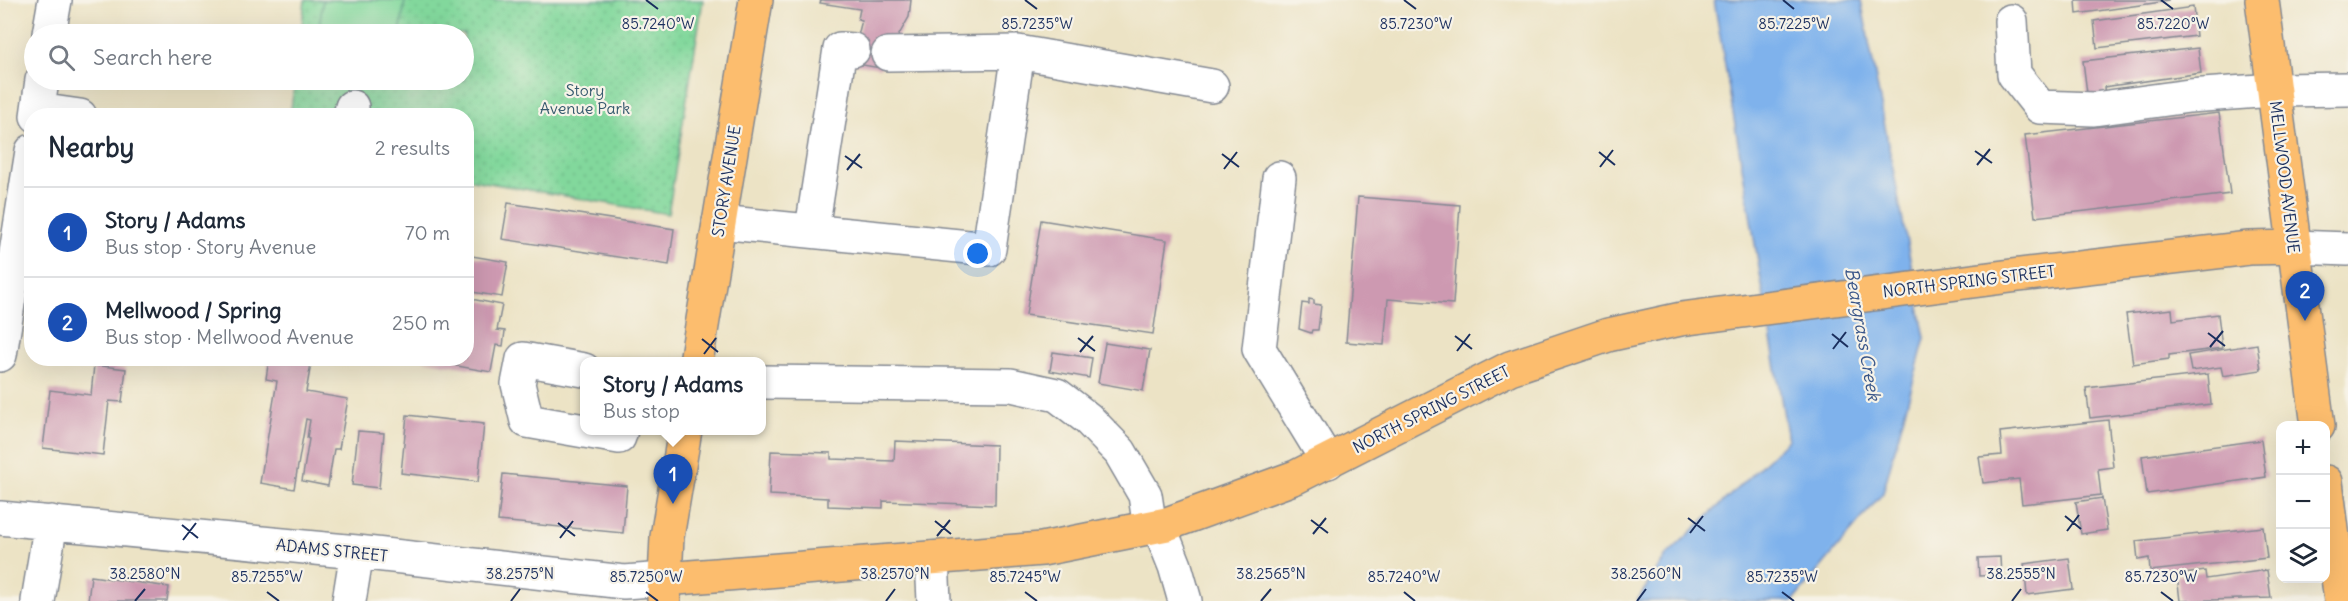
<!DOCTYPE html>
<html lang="en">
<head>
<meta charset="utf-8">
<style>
  :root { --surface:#fff; --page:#f2f2f3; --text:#1f2937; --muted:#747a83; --line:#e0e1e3; --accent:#d1495b }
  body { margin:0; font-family:Delius,sans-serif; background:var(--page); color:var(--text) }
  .controls { position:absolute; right:18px; bottom:18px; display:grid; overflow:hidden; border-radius:12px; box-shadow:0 6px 24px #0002 }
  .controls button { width:54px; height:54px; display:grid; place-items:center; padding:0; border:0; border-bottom:2px solid var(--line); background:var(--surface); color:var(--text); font:30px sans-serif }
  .you { position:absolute; left:978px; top:254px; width:21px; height:21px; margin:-15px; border:4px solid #fff; border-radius:50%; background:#1a73e8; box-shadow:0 0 0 9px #1a73e833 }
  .badge { display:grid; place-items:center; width:39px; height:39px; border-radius:50%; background:var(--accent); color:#fff; font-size:20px; font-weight:700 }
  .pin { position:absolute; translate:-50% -50px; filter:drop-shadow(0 2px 3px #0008) }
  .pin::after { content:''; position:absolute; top:32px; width:21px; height:18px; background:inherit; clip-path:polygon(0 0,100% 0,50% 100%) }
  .popup { position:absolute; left:580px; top:357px; width:186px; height:78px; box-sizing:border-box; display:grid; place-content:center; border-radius:12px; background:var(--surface); filter:drop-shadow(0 2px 4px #0005); font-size:20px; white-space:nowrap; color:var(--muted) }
  .popup b { font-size:22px; color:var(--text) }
  .popup::after { content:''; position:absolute; left:50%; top:100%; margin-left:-12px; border:12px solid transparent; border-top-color:var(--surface) }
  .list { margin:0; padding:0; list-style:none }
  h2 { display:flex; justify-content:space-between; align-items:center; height:78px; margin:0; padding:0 24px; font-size:26px }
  h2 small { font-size:20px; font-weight:400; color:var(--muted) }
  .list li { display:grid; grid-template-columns:39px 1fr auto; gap:18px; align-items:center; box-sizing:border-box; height:90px; padding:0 24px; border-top:2px solid var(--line) }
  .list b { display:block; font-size:22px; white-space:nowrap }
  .list p { margin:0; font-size:20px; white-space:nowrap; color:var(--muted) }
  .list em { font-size:20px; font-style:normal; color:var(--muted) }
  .icon { flex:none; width:33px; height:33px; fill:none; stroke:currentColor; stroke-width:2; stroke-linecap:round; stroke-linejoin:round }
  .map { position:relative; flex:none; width:2348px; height:601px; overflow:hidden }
  .search { position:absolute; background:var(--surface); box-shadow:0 6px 24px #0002; left:24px; top:24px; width:450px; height:66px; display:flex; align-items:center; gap:15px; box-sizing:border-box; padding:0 21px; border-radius:33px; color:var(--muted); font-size:22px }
  .panel { position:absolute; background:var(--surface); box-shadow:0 6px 24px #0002; left:24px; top:108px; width:450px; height:258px; border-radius:24px }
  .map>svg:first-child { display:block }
</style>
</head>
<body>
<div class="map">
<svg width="2348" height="601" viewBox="0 0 2348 601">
  <defs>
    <pattern id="grass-dots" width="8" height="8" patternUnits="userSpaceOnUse" patternTransform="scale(1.5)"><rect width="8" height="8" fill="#82d89c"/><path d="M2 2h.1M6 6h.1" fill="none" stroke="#70ba89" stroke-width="1.8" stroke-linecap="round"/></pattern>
  </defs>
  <rect width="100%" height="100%" fill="#f7f3e8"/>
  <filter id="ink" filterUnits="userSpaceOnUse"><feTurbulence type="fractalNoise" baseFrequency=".0167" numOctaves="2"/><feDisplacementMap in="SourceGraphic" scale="12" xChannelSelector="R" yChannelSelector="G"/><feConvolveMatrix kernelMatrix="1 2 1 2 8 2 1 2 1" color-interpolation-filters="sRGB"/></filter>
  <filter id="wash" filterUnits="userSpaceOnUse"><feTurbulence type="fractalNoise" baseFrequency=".008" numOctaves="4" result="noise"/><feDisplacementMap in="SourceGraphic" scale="24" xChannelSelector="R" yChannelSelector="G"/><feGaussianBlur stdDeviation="1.35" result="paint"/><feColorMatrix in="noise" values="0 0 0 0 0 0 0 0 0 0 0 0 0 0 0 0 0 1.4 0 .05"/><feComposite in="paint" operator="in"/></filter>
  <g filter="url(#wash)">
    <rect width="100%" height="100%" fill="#ece3c5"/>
    <path fill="url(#grass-dots)" stroke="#4e847d" stroke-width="1.5" d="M305 0H703L668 214 467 179 466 116H290L295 80H464V34H301Z"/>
    <path fill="#82d89c" stroke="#4e847d" stroke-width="1.5" d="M323 0H405L400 34H318Z"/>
    <path fill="#7fb2ec" stroke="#4d70a5" stroke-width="1.5" d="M1714 0H1861L1925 338 1883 493 1793 601H1637L1666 556 1788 440Z"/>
    <g id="blocks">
      <path fill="#cd99b1" d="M821 0H911L909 17 880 68 851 63 862 20 858 19 860 9 820 3Z
        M2076 0H2168V1L2077 14Z
        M2193 7 2196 36 2097 48 2094 21Z
        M2198 48 2201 73 2104 87 2105 99 2088 101 2083 61Z
        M2219 113 2230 194 2035 217 2025 135Z
        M1358 197 1460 205 1453 304 1388 299 1384 345 1346 342Z
        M508 203 674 229 669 265 502 239Z
        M1041 220 1167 240 1153 334 1026 315Z
        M466 255 508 262 502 297 466 291Z
        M466 298 502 305 497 330 505 331 503 346 496 345 491 372 423 360 466 358Z
        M1309 299 1314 300V304L1321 305 1318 330H1312L1311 333 1299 329 1302 303 1309 304Z
        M2172 309 2173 320 2218 314 2222 348 2169 355V359L2133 364 2126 314Z
        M1105 343 1150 350 1143 391 1098 383Z
        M2257 344 2261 370 2223 376 2221 367 2191 371 2188 355Z
        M1053 352 1092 358 1089 378 1050 371Z
        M269 358H312L306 392 348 399 339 449H334L328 486 302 481 309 439 307 438 310 420 306 419 294 489 260 483 277 381 266 379Z
        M94 365 126 369 122 402 109 401 103 455 43 448 50 390 91 395Z
        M2208 374 2211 404 2090 418 2086 388Z
        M407 415 484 424 478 482 401 473Z
        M2108 420 2113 467 2098 469 2101 495 2022 504 2019 479 1983 483 1979 457 2002 455 2000 432Z
        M358 431 384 433 379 488 352 485Z
        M2261 440 2266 477 2147 494 2142 456Z
        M895 441 996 445 995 505 883 501V508L828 506V498L769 495 771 451 831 453V459L894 461Z
        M503 474 627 486 623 533 498 521Z
        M2102 498 2107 530 2081 534 2076 502Z
        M2263 527 2267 558 2150 571 2149 558 2138 560 2136 541Z
        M2000 557 2001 575 1979 576 1978 558Z
        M2069 558 2073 589 2027 595 2024 564Z
        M2267 570 2271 598 2180 601 2177 575 2205 571 2206 579Z
        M91 576 169 587 167 601H88Z"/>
    </g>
  </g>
  <g filter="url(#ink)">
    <use href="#blocks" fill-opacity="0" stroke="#848992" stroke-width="1.5"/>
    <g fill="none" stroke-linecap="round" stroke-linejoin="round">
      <g stroke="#848992" stroke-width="36">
        <path id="minor" d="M2011 21 2014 74 2040 107 2094 109 2189 96 2274 90 2348 89
          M49 34 55 0
          M888 54 1018 52 1212 86
          M38 110 80 116
          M37 116 42 80
          M350 116 352 107
          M1279 178 1259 349 1328 462
          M719 222 989 249 1018 52
          M812 229 840 49 853 50
          M2294 247 2348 249
          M0 355 32 151
          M584 370 523 359 518 384 527 421 619 437 621 430
          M762 382 1011 385 1057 395 1087 418 1120 452 1145 495 1150 528
          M0 518 357 552 624 582 665 579
          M1159 526 1175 566 1185 601
          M932 558 934 601
          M38 601 51 522
          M349 601 357 552"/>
      </g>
      <g stroke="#848992" stroke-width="36">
        <path id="major" d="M2262 0 2318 426
          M696 362 756 0
          M2326 482 2341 601
          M665 579 1042 549 1167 524 1296 477 1510 368 1608 335 1681 319 2011 276 2249 248 2294 247
          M664 599 667 537 685 430"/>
      </g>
      <use href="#minor" stroke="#fff" stroke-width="33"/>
      <use href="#major" stroke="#fcbd6e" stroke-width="33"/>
    </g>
  </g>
  <path fill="none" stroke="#1b2f5e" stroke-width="2" d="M646 0 658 9M1025 0 1037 9M1404 0 1416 9M1783 0 1794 9M2161 0 2173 9M1975 151 1992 163M1599 152 1615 165M1222 154 1239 167M845 156 862 168M1977 165 1990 149M1600 167 1613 150M1224 169 1237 152M847 170 860 154M2208 333 2225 346M1832 334 1848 347M1455 336 1472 349M1078 338 1095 351M702 339 718 352M2210 347 2223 331M1833 349 1846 332M1457 351 1470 334M1080 352 1093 336M704 354 716 338M2065 516 2081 529M1688 518 1705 531M1311 520 1328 533M935 521 951 534M558 523 575 536M182 525 198 538M2067 531 2079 515M1690 533 1703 516M1313 534 1326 518M937 536 950 520M560 538 573 521M183 540 196 523M267 592 279 601M646 592 658 601M1025 592 1037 601M1404 592 1415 601M1782 592 1794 601M2161 592 2173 601M135 601 145 589M511 601 520 589M886 601 895 589M1261 601 1271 589M1637 601 1646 589M2012 601 2021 589"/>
  <g text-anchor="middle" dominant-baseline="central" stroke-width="4.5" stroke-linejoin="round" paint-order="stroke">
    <g font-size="16" fill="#35596e" stroke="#f7f3e8">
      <text x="585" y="90">Story<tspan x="585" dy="18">Avenue Park</tspan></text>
    </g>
    <g font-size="16" fill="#1b2f5e" stroke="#f7f3e8">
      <text transform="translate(2285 177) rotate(83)">MELLWOOD AVENUE</text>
      <text transform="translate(726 181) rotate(-81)">STORY AVENUE</text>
      <text transform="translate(1969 281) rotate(-7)">NORTH SPRING STREET</text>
      <text transform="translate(1431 409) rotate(-27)">NORTH SPRING STREET</text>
      <text transform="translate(332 550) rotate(6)">ADAMS STREET</text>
    </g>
    <g font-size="18" font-style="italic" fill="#395689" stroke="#f7f3e8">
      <text transform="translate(1863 334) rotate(80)">Beargrass Creek</text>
    </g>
  </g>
  <g font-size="15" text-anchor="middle" fill="#1b2f5e" stroke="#f7f3e8" stroke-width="4.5" stroke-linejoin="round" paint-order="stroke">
    <text x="2173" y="29">85.7220°W</text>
    <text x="658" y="29">85.7240°W</text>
    <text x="1037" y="29">85.7235°W</text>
    <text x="1416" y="29">85.7230°W</text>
    <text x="1794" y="29">85.7225°W</text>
    <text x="145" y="579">38.2580°N</text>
    <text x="520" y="579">38.2575°N</text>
    <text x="895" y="579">38.2570°N</text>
    <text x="1271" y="579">38.2565°N</text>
    <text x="1646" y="579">38.2560°N</text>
    <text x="2021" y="579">38.2555°N</text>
    <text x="267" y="582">85.7255°W</text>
    <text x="646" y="582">85.7250°W</text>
    <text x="1025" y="582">85.7245°W</text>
    <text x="1404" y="582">85.7240°W</text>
    <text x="1782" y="582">85.7235°W</text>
    <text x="2161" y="582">85.7230°W</text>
  </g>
</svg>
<div class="controls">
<button>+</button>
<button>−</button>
<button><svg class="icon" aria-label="layers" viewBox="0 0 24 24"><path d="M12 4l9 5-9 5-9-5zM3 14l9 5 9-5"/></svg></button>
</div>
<div class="you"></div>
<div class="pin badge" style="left:673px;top:504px;background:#1a4fb4">1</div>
<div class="popup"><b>Story / Adams</b>Bus stop</div>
<div class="pin badge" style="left:2305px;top:321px;background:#1a4fb4">2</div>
<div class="search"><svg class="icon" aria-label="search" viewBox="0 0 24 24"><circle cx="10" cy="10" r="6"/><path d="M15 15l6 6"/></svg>Search here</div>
<section class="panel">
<h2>Nearby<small>2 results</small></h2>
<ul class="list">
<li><span class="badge" style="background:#1a4fb4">1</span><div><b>Story / Adams</b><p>Bus stop · Story Avenue</p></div><em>70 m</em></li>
<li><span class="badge" style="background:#1a4fb4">2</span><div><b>Mellwood / Spring</b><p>Bus stop · Mellwood Avenue</p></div><em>250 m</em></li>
</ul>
</section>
</div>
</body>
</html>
